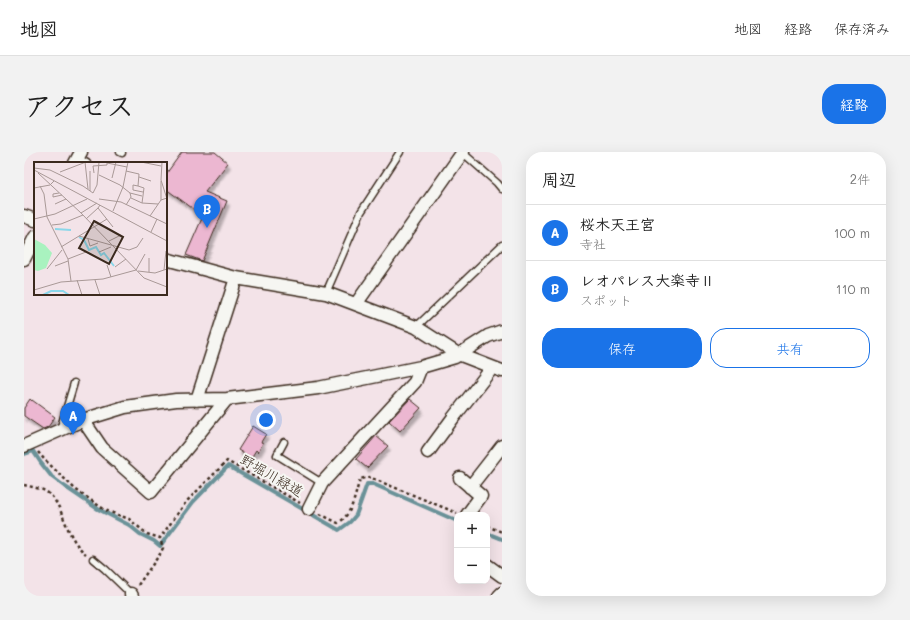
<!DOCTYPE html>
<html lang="ja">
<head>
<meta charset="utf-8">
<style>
  :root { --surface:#fff; --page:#f2f2f2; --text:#222; --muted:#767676; --line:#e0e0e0; --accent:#1a73e8 }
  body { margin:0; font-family:Mali,"Klee One",sans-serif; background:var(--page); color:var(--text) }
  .controls { position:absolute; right:12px; bottom:12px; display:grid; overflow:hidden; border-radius:8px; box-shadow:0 4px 16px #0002 }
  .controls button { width:36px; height:36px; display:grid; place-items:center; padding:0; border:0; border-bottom:1px solid var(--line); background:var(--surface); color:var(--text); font:20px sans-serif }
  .you { position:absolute; left:242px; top:268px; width:14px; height:14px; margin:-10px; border:3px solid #fff; border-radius:50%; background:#1a73e8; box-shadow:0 0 0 6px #1a73e833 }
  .badge { display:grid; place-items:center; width:26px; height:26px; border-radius:50%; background:var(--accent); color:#fff; font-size:13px; font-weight:700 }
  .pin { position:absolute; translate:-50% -33px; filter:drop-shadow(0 1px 2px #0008) }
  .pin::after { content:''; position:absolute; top:21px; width:14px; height:12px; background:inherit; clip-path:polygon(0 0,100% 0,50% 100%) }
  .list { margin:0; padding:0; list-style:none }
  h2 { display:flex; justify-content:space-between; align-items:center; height:52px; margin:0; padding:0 16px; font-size:17px }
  h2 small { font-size:13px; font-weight:400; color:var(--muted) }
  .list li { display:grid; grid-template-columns:26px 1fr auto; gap:12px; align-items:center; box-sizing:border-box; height:56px; padding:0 16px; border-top:1px solid var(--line) }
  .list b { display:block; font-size:15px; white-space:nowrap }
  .list p { margin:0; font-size:13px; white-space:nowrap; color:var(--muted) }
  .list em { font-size:13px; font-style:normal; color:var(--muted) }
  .actions { display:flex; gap:8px; padding:12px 16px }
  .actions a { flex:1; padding:9px 0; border:1px solid var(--accent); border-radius:16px; text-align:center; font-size:14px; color:var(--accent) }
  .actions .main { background:var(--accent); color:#fff }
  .map { position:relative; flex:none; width:478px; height:444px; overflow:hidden; border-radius:16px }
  header { display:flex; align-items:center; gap:24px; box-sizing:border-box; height:56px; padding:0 20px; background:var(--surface); border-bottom:1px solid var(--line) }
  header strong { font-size:19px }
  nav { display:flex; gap:22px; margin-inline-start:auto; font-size:14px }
  .intro { display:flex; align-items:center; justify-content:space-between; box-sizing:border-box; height:96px; padding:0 24px }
  h1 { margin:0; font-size:28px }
  .button { padding:10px 18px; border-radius:16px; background:var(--accent); color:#fff; font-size:14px; font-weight:700 }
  main { display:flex; gap:24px; padding:0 24px }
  aside { flex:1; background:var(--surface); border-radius:16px; box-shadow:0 4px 16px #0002 }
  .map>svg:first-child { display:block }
</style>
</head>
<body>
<header>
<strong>地図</strong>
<nav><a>地図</a><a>経路</a><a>保存済み</a></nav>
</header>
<div class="intro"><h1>アクセス</h1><a class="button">経路</a></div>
<main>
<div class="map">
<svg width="478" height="444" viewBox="0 0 478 444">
  <defs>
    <filter id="shadow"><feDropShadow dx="2.5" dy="4.5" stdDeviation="1" flood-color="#0004"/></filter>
  </defs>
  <rect width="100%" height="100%" fill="#f3e3e8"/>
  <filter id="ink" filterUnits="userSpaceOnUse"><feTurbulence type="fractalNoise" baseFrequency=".025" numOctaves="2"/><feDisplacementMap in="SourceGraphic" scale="8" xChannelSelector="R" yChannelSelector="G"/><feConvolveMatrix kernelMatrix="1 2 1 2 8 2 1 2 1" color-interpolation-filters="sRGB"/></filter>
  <g filter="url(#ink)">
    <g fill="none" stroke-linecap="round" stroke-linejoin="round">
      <path stroke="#6a9298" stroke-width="4" d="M0 302 9 299 17 311 28 325 40 334 74 357 105 373 116 382 130 389 136 394 169 350 204 314 315 378 326 370 332 363 343 332H349L433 369
        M463 381 478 387"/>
    </g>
    <path fill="#ecb7d1" stroke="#3b2a1e" filter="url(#shadow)" d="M158 0H191L204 11 181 40 203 49 178 109 162 103 179 64 142 37V22Z
      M6 247 8 249V248L31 265 24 275 19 277 0 264V256Z
      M386 247 397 256 376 279 365 269Z
      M229 274 242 282 237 290 239 291 234 300 232 298 227 306 214 298Z
      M352 284 364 294 343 316 332 307Z"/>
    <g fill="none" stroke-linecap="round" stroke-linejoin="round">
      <g stroke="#3b2a1e" stroke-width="9">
        <path id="lane" d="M96 0 98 1
          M438 0 473 31 478 37
          M54 6 63 11
          M302 141 337 60 376 0
          M392 175 478 93
          M36 278 50 231
          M260 290 253 303 298 331
          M69 407 81 417 107 442"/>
      </g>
      <g stroke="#3b2a1e" stroke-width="15">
        <path id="street" d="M51 11 57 0
          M0 64 11 68
          M0 107 11 85
          M142 107 212 126 302 141 392 175 434 202 478 219
          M332 152 439 0
          M173 248 212 126
          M59 268 78 296 127 340 203 247
          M0 294 59 268 101 255 152 248 203 247 294 236 397 215 431 205 464 184 478 179
          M404 300 429 266 468 216
          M436 326 457 344 443 363
          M446 335 478 294
          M285 357 298 331 391 230 397 215
          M463 413 478 424
          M107 442 108 444
          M475 444 478 441"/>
      </g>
      <path stroke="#3b2a1e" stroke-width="2.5" stroke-dasharray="3 3" stroke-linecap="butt" d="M14 300 20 307 51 337 81 358 105 367 123 382 136 386 162 350 203 309 276 351
        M0 333C7 335 18 336 24 341 40 353 41 386 62 402
        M296 362 314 371C329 362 331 342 336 327L345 325 433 361
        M463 374 478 380
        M114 433 136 402 139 396 136 386"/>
      <use href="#lane" stroke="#f6f6f2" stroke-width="6"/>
      <use href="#street" stroke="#f6f6f2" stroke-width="12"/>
    </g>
  </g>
  <g text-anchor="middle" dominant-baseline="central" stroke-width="4" stroke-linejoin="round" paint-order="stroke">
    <g font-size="14" fill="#3b2a1e" stroke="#f6f6f2">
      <text transform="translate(248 323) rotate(30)">野堀川緑道</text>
    </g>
  </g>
  <g transform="translate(10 10)">
    <rect width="133" height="133" fill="#f3e3e8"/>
    <path d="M0 77 11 83 18 91 12 106 4 109 0 108Z" fill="#a9f2bf"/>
    <path fill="none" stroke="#8ad7ea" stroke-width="2" d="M21 67 37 68M45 75 50 78 55 88 62 85 67 93 70 91 80 104M9 133 17 129H29L35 133"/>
    <path fill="none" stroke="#a99997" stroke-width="1" d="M51 0 54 27M107 0 127 4M128 0 127 18 133 37M0 6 16 8 49 24 59 31 63 23 65 0M0 8 133 79M56 9V29M92 9 105 12 104 24 110 26 108 41 124 42M26 10 52 0M4 11 47 51 110 116 133 125M60 11 59 4 73 3V1L93 5M65 13 86 23 96 31 108 34M105 15 117 19M78 16 82 0M6 24 10 32 13 55 34 97 37 119M104 24 99 23V28L109 30M0 26 16 23 20 19M25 31 19 32V35L28 33M97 36 108 41M65 37 87 40 133 62M127 38V19M21 42 32 37M66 43 64 46 79 65M92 43 97 35 96 31M79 49 89 25 94 0M47 51 63 41M116 54 127 38 133 36M0 57 21 52 53 37M52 57 64 46M18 63 27 62 49 53M117 70 123 57M45 74 95 88 103 85 109 76M54 77 56 84 64 81M75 79 87 73M27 85 73 57M65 90 77 85M115 96V110M34 97 52 90M73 103 77 115M21 104 34 99M81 105 92 97M13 107 28 88M102 108 111 92M130 108 132 89M104 109 121 111 133 107M43 118 48 133M61 118 66 133M0 128 27 120 69 117 102 108"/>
    <path fill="#3b2a1e" fill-opacity="0.15" stroke="#3b2a1e" stroke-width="2" d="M60 59 89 75 75 102 45 86Z"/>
    <rect width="133" height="133" fill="none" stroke="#3b2a1e" stroke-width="2"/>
  </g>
</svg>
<div class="controls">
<button>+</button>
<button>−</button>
</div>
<div class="you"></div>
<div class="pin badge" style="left:49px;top:283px">A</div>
<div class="pin badge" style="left:183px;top:76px">B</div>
</div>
<aside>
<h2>周辺<small>2件</small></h2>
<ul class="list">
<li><span class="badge">A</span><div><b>桜木天王宮</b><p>寺社</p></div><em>100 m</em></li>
<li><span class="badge">B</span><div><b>レオパレス大楽寺Ⅱ</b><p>スポット</p></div><em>110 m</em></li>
</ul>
<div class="actions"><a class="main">保存</a><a>共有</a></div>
</aside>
</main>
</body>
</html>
